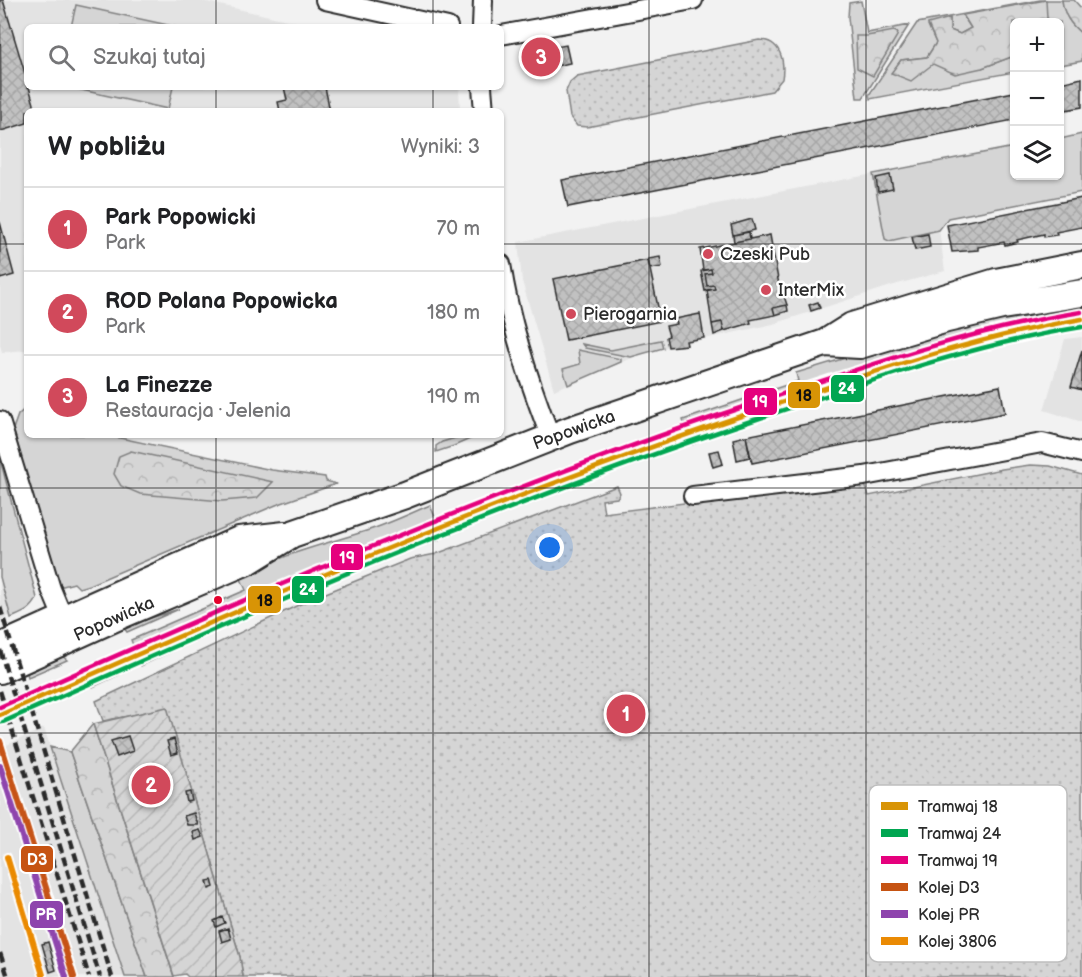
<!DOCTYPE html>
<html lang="pl">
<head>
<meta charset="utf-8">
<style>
  :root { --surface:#fff; --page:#f2f2f2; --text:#202124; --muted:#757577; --line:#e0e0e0; --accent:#d1495b }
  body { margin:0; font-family:"Balsamiq Sans",sans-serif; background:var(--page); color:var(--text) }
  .controls { position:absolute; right:18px; top:18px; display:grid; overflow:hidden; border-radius:9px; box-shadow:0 2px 4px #0004 }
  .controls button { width:54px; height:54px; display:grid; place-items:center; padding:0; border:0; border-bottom:2px solid var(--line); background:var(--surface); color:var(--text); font:30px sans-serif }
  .you { position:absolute; left:550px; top:548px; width:21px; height:21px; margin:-15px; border:4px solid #fff; border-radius:50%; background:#1a73e8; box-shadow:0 0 0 9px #1a73e833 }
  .badge { display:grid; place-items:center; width:39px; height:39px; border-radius:50%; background:var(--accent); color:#fff; font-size:20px; font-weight:700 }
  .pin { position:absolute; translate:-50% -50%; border:3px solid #fff; box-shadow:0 2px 6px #0006 }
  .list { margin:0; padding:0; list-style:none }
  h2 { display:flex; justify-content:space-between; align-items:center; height:78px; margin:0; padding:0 24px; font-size:26px }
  h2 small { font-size:20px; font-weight:400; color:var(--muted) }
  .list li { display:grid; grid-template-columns:39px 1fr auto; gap:18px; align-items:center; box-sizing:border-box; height:84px; padding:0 24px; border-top:2px solid var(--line) }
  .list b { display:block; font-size:22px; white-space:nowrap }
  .list p { margin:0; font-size:20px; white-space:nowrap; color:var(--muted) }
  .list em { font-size:20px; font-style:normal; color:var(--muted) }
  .icon { flex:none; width:33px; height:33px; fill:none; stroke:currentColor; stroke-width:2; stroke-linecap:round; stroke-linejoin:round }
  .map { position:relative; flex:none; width:1082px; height:977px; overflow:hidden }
  .search { position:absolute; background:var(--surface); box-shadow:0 2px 4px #0004; left:24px; top:24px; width:480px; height:66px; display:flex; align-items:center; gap:15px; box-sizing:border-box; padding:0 21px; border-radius:9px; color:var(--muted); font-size:22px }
  .panel { position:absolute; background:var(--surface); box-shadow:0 2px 4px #0004; left:24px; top:108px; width:480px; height:330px; border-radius:9px }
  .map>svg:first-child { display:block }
</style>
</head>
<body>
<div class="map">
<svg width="1082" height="977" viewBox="0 0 1082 977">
  <defs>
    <pattern id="forest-crowns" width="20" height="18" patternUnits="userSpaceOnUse" patternTransform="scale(1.5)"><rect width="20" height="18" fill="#d5d5d5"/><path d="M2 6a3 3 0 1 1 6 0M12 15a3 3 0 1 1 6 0" fill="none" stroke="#b7b7b7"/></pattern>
    <pattern id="park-dots" width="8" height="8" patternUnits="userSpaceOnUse" patternTransform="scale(1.5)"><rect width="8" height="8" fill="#d5d5d5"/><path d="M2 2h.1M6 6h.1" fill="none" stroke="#b7b7b7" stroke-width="1.8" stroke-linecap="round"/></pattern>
    <pattern id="garden-furrows" width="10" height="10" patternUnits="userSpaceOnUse" patternTransform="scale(1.5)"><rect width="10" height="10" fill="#d5d5d5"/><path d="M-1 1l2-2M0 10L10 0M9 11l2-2" fill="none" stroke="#b7b7b7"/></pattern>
    <pattern id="building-cross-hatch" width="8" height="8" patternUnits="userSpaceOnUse" patternTransform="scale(1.5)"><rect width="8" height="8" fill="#c1c1c1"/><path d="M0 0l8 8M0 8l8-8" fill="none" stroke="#a6a6a6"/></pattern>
  </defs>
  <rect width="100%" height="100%" fill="#f2f2f2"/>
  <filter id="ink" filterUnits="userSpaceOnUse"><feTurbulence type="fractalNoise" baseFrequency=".0167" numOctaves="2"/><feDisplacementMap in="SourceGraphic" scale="12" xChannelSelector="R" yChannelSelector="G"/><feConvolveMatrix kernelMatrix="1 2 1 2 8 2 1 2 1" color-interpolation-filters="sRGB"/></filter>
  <g filter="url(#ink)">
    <path fill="#e3e3e3" d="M0 0H198L318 27H27V87H459L460 111H27V350L2 352 0 345Z
      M873 174 885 239 889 241 939 230 945 271 894 285 773 324 663 348 637 356 554 390 522 281 518 242Z
      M1082 337V422L1044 410 1065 339Z
      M0 577 10 615 0 620Z
      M44 728 125 977H0V748Z"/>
    <path fill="#d5d5d5" stroke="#808080" stroke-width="1.5" d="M1040 0H1062C1064 15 1070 24 1082 34V61L1060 65V22H1043L1047 18 963 16 971 28 960 34 950 30V19L928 25 936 43 927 57 901 60 892 73 933 64 982 68 1014 56V72L870 99 869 95 917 23Z
      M861 1 867 33 909 25 863 98H857L848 17 849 3Z
      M76 5 177 27H71Z
      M68 87H173L168 109Z
      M1082 134V192L948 218 939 230 889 241 885 239 873 174 1014 147V176H1060V139Z
      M1082 302V326C963 345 849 387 734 422 719 428 707 440 692 445L683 420 798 381 796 373 931 332Z
      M661 340 663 348 631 357 585 348 582 344 611 350Z
      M578 350 621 359V362L568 385 563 369 580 364Z
      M27 407V435H106L272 470 325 477 326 481 336 484 276 505 89 585 79 588 74 583 59 587 13 429 18 415Z
      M465 435H479L454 446 436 452V446L442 442Z
      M0 459 37 598C32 610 22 613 11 618L0 577Z
      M430 505 442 534 439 540 402 549 311 586 141 666 131 640 246 590 241 579C278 554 323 545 366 531 388 524 409 514 430 505Z
      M179 609 127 632 123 627Z
      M60 654 67 660 28 677 27 673 37 669 35 665Z
      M119 666 121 671 119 675 93 687 89 679Z
      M50 747 70 752 147 977H125Z"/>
    <path fill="url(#forest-crowns)" stroke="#808080" stroke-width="1.5" d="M1046 0 1047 18 1043 22H1014V56L982 68 955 74 933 64 911 81 891 73 901 60 927 57 936 43 928 24 950 18V30L960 34 971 28 963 15Z
      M1062 0H1074L1082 9V34C1070 24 1064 15 1062 0Z
      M894 31 898 33 897 36 873 76 857 68 856 36H867Z
      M131 451 273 482 257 498 222 501 140 494 121 486 114 474 119 456Z
      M93 724 174 977H147L70 752Z"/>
    <path fill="url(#park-dots)" stroke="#808080" stroke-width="1.5" d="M759 40C781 40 785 61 782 79L772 91 587 127 577 126 570 117 566 91 570 82 577 76Z
      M1030 465 1050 466 1082 475V977H243L240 957 167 708 103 721 96 701 311 599 410 559 436 554 617 486 620 493 617 498 602 500 604 513 782 491 865 484 869 496 1002 469Z"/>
    <path fill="url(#garden-furrows)" stroke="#808080" stroke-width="1.5" d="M167 707 240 957 243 977H188L185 974 174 976 93 724Z"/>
    <path fill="url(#building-cross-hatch)" stroke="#2b2b2b" stroke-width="1.5" d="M0 0H3L27 80V87H29L36 111H27V123L1 131Z
      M566 45 570 63 538 70 534 51Z
      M1082 78V107L1060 111V83Z
      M284 87H325L330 111H280L278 102 287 100Z
      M1014 92V120L568 207 562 180Z
      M890 175 893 189 878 192 876 178Z
      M1082 198V227L1056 232 1057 235 1044 237V234L1017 240 1018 242 1005 245 1004 242 978 247V250L952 252 947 225Z
      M752 219 755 230 733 235 731 225Z
      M0 222 14 275 0 279Z
      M749 232 750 239 734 242 733 235Z
      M928 234 930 247 915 250 912 237Z
      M770 235 781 296H784L787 305 773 308 775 315 750 320 751 323 724 331 722 322 712 324 707 290 715 289 714 285 707 286 705 274 712 273 711 269 703 270 700 249Z
      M660 257 662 267 650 269 648 259Z
      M648 260 661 321 566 340 553 279Z
      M711 269 712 273 705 274 707 286 714 285 715 289 705 291 701 271Z
      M818 302 820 308 811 311 809 305Z
      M787 305 788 311 775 315 773 308Z
      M700 314 704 338 686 341 687 345 668 347 666 337 669 336 666 326 677 324 675 319Z
      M722 322 724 331 714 335 712 324Z
      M1082 350V390L1071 387Z
      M1000 386 1005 413 752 463 746 436Z
      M746 436 750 457 737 460 733 439Z
      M719 450 723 464 713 467 709 452Z
      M128 736 133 751 117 757 111 741Z
      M174 739 178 753 171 755 167 741Z
      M190 792 192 801 187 802 185 793Z
      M194 813 198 825H187L184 816Z
      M200 830 203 837 195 840 193 832Z
      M212 880 214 887 209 889 207 881Z
      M222 917 225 923 216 927 214 921Z
      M228 928 231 939 222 942 219 931Z
      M48 942 56 970 50 972 42 944Z"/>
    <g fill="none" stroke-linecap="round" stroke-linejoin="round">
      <g stroke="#2b2b2b" stroke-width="22">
        <path id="street" d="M325 0 448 27
          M482 27 483 0
          M501 35 693 0
          M482 87 484 111
          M501 264C510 324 529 382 551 438
          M0 421 51 589 63 618
          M693 496 864 476 1042 443 1082 453"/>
      </g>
      <g stroke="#2b2b2b" stroke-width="30">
        <path id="secondary" d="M825 343 860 345 947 319 1002 306 1082 293
          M0 647 239 540 285 535
          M0 670 119 616 250 560 292 534 405 495 570 430 825 343 852 326 996 282 1082 265"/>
      </g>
      <use href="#street" stroke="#fff" stroke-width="18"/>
      <use href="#secondary" stroke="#fff" stroke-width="26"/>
      <path stroke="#2b2b2b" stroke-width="4.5" stroke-dasharray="9 4.5" stroke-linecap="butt" d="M0 607 112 977
        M0 650 100 977
        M0 691 89 977
        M0 953 8 977"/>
      <g stroke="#fff" stroke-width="10">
        <path id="rail-1" d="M0 741 74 977"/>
      </g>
      <g stroke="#fff" stroke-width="10">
        <path id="rail-2" d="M0 766 66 977"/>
      </g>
      <g stroke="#fff" stroke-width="10">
        <path id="rail-3" d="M7 857 43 975"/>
      </g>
      <use href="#rail-1" stroke="#c65312" stroke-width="6"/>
      <use href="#rail-2" stroke="#8e44ad" stroke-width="6"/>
      <use href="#rail-3" stroke="#ea8a04" stroke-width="6"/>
      <g stroke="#fff" stroke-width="9">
        <path id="tram-1" d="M0 715C248 605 496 498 753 412 862 376 969 338 1082 319"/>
      </g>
      <g stroke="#fff" stroke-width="9">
        <path id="tram-2" d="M3 722C250 612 498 505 754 420 862 384 969 345 1082 327"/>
      </g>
      <g stroke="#fff" stroke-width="9">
        <path id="tram-3" d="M0 707C247 597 495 490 752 404 861 368 968 330 1081 312"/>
      </g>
      <use href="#tram-1" stroke="#d89406" stroke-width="4.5"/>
      <use href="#tram-2" stroke="#00a651" stroke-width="4.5"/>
      <use href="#tram-3" stroke="#e5007d" stroke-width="4.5"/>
    </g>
  </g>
  <path fill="none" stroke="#2b2b2b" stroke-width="1.5" stroke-opacity="0.55" d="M216 0V27M433 0V27M649 0V977M866 0V977M216 87V111M433 87V111M0 244H27M501 244H1082M216 435V977M433 435V977M0 488H1082M0 733H1082"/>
  <g fill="#d1495b" stroke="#fff" stroke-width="2">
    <circle cx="708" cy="254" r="6"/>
    <circle cx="766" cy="290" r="6"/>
    <circle cx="571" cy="314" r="6"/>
  </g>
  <circle fill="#e4002b" stroke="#fff" stroke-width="2" cx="218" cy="600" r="5"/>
  <g text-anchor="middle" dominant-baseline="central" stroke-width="5" stroke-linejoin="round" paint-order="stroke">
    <g font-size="18" fill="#2b2b2b" stroke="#fff" text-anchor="start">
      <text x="720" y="254">Czeski Pub</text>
      <text x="778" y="290">InterMix</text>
      <text x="583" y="314">Pierogarnia</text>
    </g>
    <g font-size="18" fill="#2b2b2b" stroke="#fff">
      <text transform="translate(574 430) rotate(-20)">Popowicka</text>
      <text transform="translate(114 619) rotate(-24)">Popowicka</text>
    </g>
  </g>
  <rect x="869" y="785" width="198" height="177" rx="9" fill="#fff" stroke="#bfbfbf" stroke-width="1.5"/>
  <rect x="881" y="802" width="27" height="8" fill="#d89406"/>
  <rect x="881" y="829" width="27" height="8" fill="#00a651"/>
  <rect x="881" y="856" width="27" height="8" fill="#e5007d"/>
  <rect x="881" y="883" width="27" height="8" fill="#c65312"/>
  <rect x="881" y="910" width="27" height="8" fill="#8e44ad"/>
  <rect x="881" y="937" width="27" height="8" fill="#ea8a04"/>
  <g font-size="16" fill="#2b2b2b">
    <text x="918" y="812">Tramwaj 18</text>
    <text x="918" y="839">Tramwaj 24</text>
    <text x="918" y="866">Tramwaj 19</text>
    <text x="918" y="893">Kolej D3</text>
    <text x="918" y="920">Kolej PR</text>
    <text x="918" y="947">Kolej 3806</text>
  </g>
  <g stroke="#fff" stroke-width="2">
    <rect x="830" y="374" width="35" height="29" rx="6" fill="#00a651"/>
    <rect x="787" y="381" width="34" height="28" rx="6" fill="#d89406"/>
    <rect x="743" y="387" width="35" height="29" rx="6" fill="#e5007d"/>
    <rect x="330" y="543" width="34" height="28" rx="6" fill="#e5007d"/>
    <rect x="291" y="575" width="34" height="29" rx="6" fill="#00a651"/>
    <rect x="247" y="585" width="35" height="29" rx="6" fill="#d89406"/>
    <rect x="20" y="845" width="34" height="28" rx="6" fill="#c65312"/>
    <rect x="29" y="900" width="35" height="29" rx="6" fill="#8e44ad"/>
  </g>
  <g font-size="16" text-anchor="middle" font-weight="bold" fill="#fff">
    <text x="847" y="394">24</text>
    <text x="760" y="407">19</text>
    <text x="347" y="563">19</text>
    <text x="308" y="595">24</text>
    <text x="37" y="865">D3</text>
    <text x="46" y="920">PR</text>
  </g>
  <g font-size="16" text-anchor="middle" font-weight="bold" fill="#111">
    <text x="804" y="401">18</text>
    <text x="265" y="606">18</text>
  </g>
</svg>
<div class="controls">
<button>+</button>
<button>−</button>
<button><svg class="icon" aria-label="layers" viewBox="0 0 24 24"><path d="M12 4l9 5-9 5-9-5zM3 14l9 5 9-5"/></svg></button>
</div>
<div class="you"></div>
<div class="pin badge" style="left:626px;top:714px">1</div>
<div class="pin badge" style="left:151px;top:785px">2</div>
<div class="pin badge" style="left:541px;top:57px">3</div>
<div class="search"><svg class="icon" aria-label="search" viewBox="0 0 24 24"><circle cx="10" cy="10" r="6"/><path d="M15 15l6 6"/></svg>Szukaj tutaj</div>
<section class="panel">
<h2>W pobliżu<small>Wyniki: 3</small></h2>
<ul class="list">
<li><span class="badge">1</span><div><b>Park Popowicki</b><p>Park</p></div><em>70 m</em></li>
<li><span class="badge">2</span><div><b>ROD Polana Popowicka</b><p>Park</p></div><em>180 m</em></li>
<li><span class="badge">3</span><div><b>La Finezze</b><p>Restauracja · Jelenia</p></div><em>190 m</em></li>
</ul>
</section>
</div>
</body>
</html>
